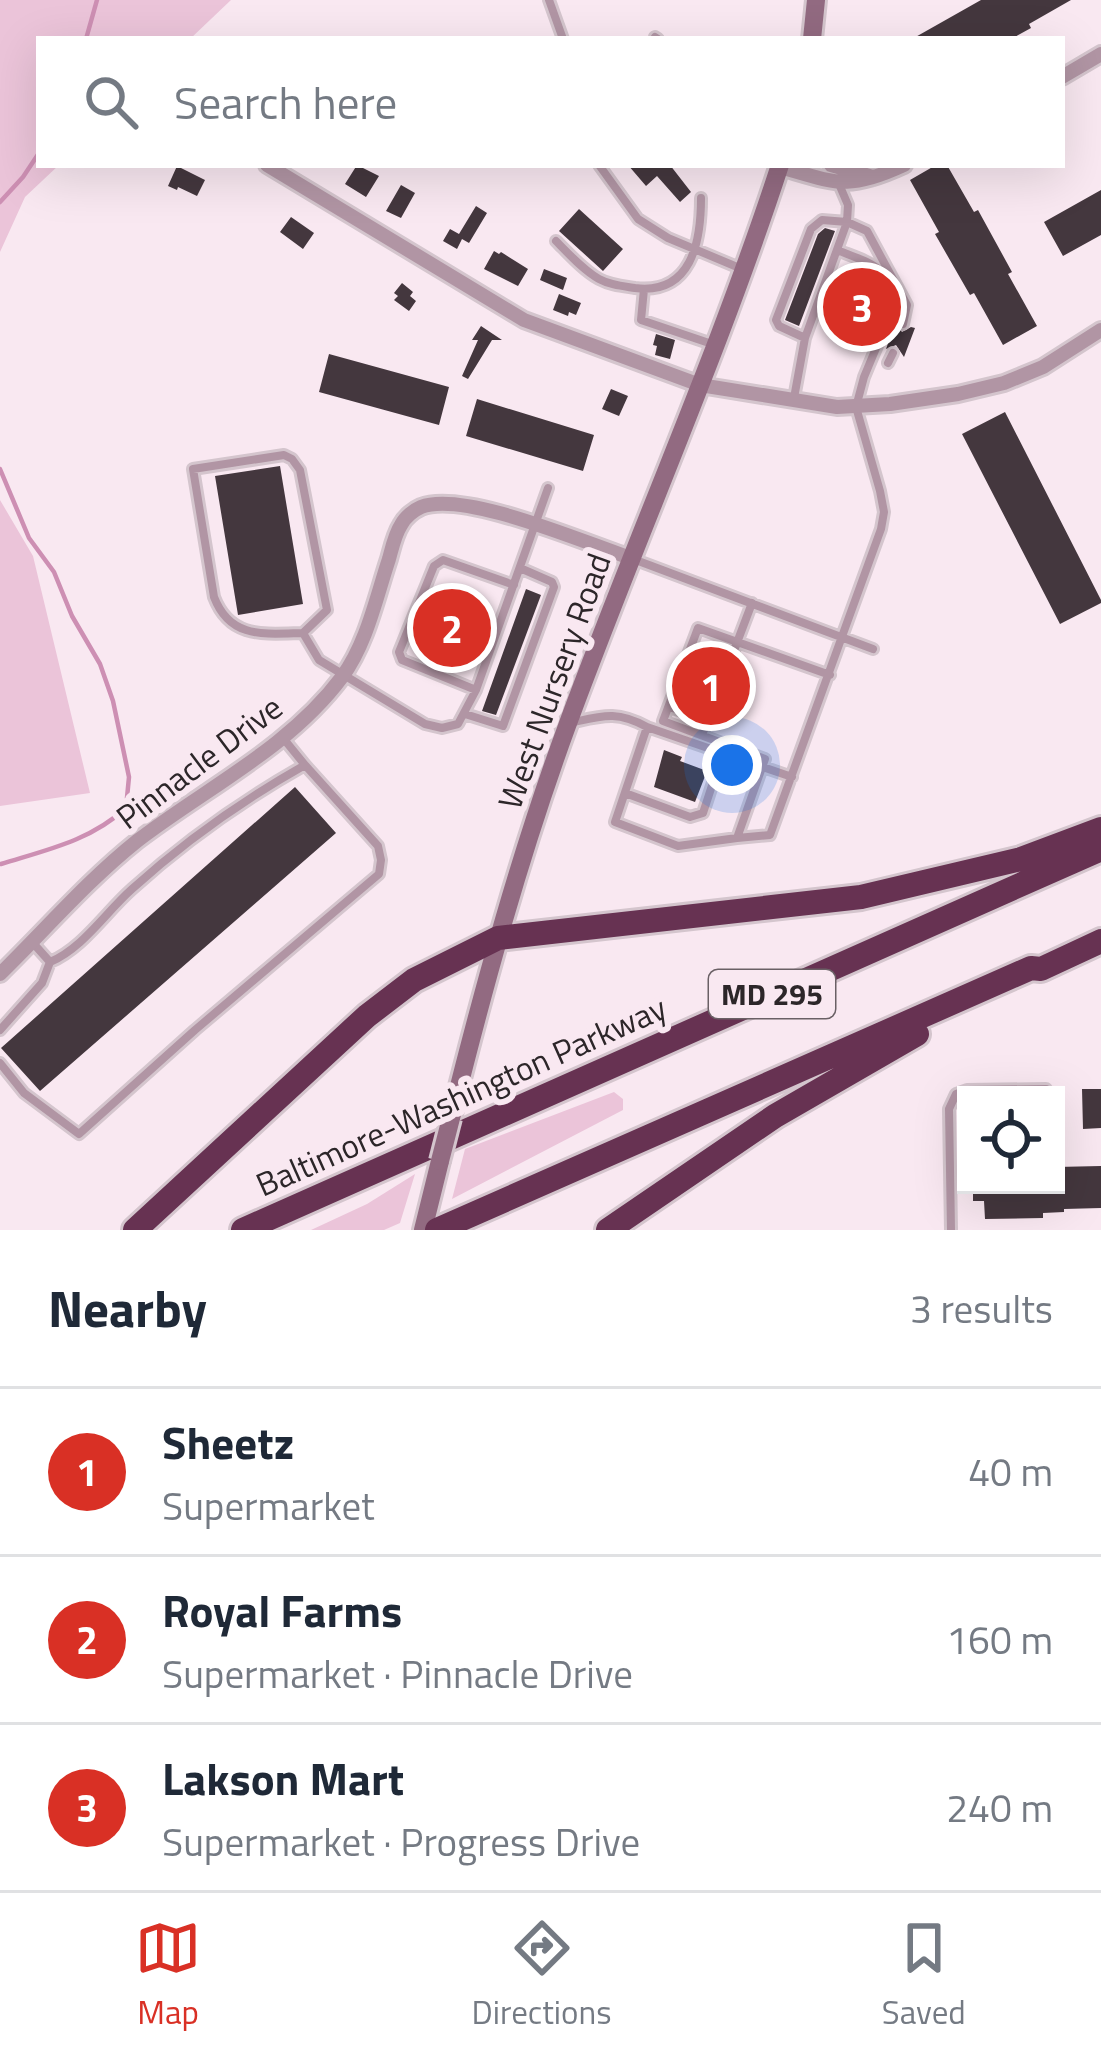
<!DOCTYPE html>
<html lang="en">
<head>
<meta charset="utf-8">
<style>
  :root { --surface:#fff; --page:#f2f2f3; --text:#1f2937; --muted:#747a83; --line:#e0e1e3; --accent:#d93025 }
  body { margin:0; font-family:"Titillium Web",sans-serif; background:var(--page); color:var(--text) }
  .controls { position:absolute; right:36px; bottom:36px; display:grid; overflow:hidden; border-radius:0px; box-shadow:0 12px 48px #0002 }
  .controls button { width:108px; height:108px; display:grid; place-items:center; padding:0; border:0; border-bottom:3px solid var(--line); background:var(--surface); color:var(--text); font:60px sans-serif }
  .you { position:absolute; left:732px; top:765px; width:42px; height:42px; margin:-30px; border:9px solid #fff; border-radius:50%; background:#1a73e8; box-shadow:0 0 0 18px #1a73e833 }
  .badge { display:grid; place-items:center; width:78px; height:78px; border-radius:50%; background:var(--accent); color:#fff; font-size:39px; font-weight:700 }
  .pin { position:absolute; translate:-50% -50%; border:6px solid #fff; box-shadow:0 3px 12px #0006 }
  .list { margin:0; padding:0; list-style:none }
  h2 { display:flex; justify-content:space-between; align-items:center; height:156px; margin:0; padding:0 48px; font-size:51px }
  h2 small { font-size:39px; font-weight:400; color:var(--muted) }
  .list li { display:grid; grid-template-columns:78px 1fr auto; gap:36px; align-items:center; box-sizing:border-box; height:168px; padding:0 48px; border-top:3px solid var(--line) }
  .list b { display:block; font-size:45px; white-space:nowrap }
  .list p { margin:0; font-size:39px; white-space:nowrap; color:var(--muted) }
  .list em { font-size:39px; font-style:normal; color:var(--muted) }
  .icon { flex:none; width:66px; height:66px; fill:none; stroke:currentColor; stroke-width:2; stroke-linecap:round; stroke-linejoin:round }
  .map { position:relative; flex:none; width:1101px; height:1230px; overflow:hidden }
  .search { position:absolute; background:var(--surface); box-shadow:0 12px 48px #0002; left:36px; right:36px; top:36px; height:132px; display:flex; align-items:center; gap:30px; box-sizing:border-box; padding:0 42px; border-radius:0px; color:var(--muted); font-size:45px }
  .sheet { height:660px; background:var(--surface) }
  nav { display:flex; justify-content:space-around; align-items:center; box-sizing:border-box; height:168px; border-top:3px solid var(--line); background:var(--surface); font-size:33px; color:var(--muted) }
  nav a { display:grid; justify-items:center; gap:6px }
  nav .on { color:var(--accent) }
  .map>svg:first-child { display:block }
</style>
</head>
<body>
<div class="map">
<svg width="1101" height="1230" viewBox="0 0 1101 1230">
  <rect width="100%" height="100%" fill="#f9e8f1"/>
  <path fill="#ebc4d9" d="M0 0H231L190 39H39V165H59L25 197 0 252Z
    M0 500 33 556 90 793 0 806Z
    M614 1092 623 1099V1110L452 1199 465 1149Z
    M415 1174 400 1223 384 1230H311L367 1204Z"/>
  <g fill="none" stroke-linecap="round" stroke-linejoin="round">
    <path stroke="#cd8fb3" stroke-width="4.5" d="M86 39 97 0
      M0 202 23 177 39 153
      M0 469 29 538 54 572 72 616 100 664 113 701 129 777 126 808C90 841 46 850 1 864"/>
  </g>
  <path fill="#44373e" d="M981 0H1071L1029 24 1031 28 1011 39H912Z
    M357 165 379 176 366 197 345 184Z
    M628 165H670L691 192 680 202 657 176 646 186Z
    M936 165H947L974 212 978 210 1012 272 1008 274 1037 326 1003 345 974 293 970 295 935 234 939 232 910 180Z
    M177 166 205 180 197 196 178 187 177 190 168 186Z
    M401 185 415 193 401 218 386 211Z
    M1101 190V235L1063 256 1044 222Z
    M476 206 487 213 469 243 462 239 457 249 443 241 450 229 459 234Z
    M579 209 623 249 603 271 559 231Z
    M291 217 314 233 303 249 280 232Z
    M825 228 835 231 799 326 785 320 818 234Z
    M494 251 499 254 501 252 528 269 518 286 484 269Z
    M857 267 877 280 884 294 885 301 874 333 837 319Z
    M544 269 567 278 563 290 540 280Z
    M402 283 413 292 410 296 416 301 409 311 394 300 398 296 394 293Z
    M559 294 581 303 576 315 569 312 568 316 553 310Z
    M895 324 902 332 911 327 915 328 904 357 896 345 886 349Z
    M481 326 502 340H492L468 379 462 376 478 340H472Z
    M656 334 675 340 670 359 655 355 657 346 653 345Z
    M329 354 449 387 439 425 319 392Z
    M611 389 628 396 619 416 602 409Z
    M477 399 594 435 583 471 466 436Z
    M1005 412 1101 600V603L1060 624 962 434Z
    M280 466 303 604 238 615 215 476Z
    M526 589 541 595 496 715 482 711Z
    M448 593 477 603 456 664 427 654Z
    M664 750 682 757 680 761 707 771 695 802 654 787Z
    M295 787 336 833 40 1091 1 1048Z
    M1082 1089H1101V1128L1083 1129Z
    M1101 1166V1208L1064 1209V1212L1043 1213V1218L985 1219 984 1201H973V1185H1056V1167Z"/>
  <g fill="none" stroke-linecap="round" stroke-linejoin="round">
    <g stroke="#d4c5cd" stroke-width="14">
      <path id="lane" d="M549 0 563 39
        M655 37 658 39
        M599 165 638 219 668 238 742 269
        M556 241C569 254 583 270 599 279 610 285 622 286 635 288 691 295 701 243 701 198
        M644 289 641 320 712 344
        M805 338 779 326 776 320 811 229 822 220 847 222 867 231 907 305 903 324
        M888 363 893 353
        M794 398 805 338 847 222 848 205 839 184
        M633 559 873 649
        M303 633 327 610 300 470 292 459 284 455 193 469 214 597C230 639 264 634 303 633L319 660 425 724 442 728 458 724 476 690 548 488
        M691 648 703 653
        M685 662 698 667
        M830 675 698 628 663 721 765 759 737 838 770 835 881 529 884 512 880 491 856 407 864 377 894 305C893 267 867 262 837 250
        M680 677 693 682
        M476 690 402 660 399 652 434 566 443 560 514 585
        M675 690 688 695
        M669 707 682 711
        M465 714 503 726 554 587 552 582 520 568
        M569 723C602 716 616 710 647 727L792 777
        M647 727 615 822 678 846 737 838
        M702 735 752 603
        M625 793 690 817 703 813 722 755
        M33 943 50 962C83 948 105 913 132 889 185 841 243 800 305 765L283 738
        M0 1030 42 983 50 962
        M0 1063 24 1093 79 1134 195 1030 379 874 381 860 378 846 305 765
        M951 1230 949 1109 956 1094 967 1090 1046 1089"/>
    </g>
    <g stroke="#d4c5cd" stroke-width="20">
      <path id="street" d="M1062 77 1101 54
        M267 165 524 320 700 385 837 407 890 404 958 394 1004 383 1043 367 1101 330
        M831 165 873 177
        M780 167C836 183 848 191 904 165
        M0 974C46 929 87 881 137 841 206 788 289 748 342 677 367 643 376 598 389 559 392 548 395 534 401 525 405 517 414 510 421 507 464 490 585 543 631 558"/>
    </g>
    <g stroke="#d4c5cd" stroke-width="24">
      <path id="secondary" d="M812 39 816 0
        M451 1118C484 986 520 854 567 726 636 538 718 355 780 165
        M423 1230 440 1161"/>
    </g>
    <g stroke="#d4c5cd" stroke-width="30">
      <path id="highway" d="M135 1230 367 1016 414 980 498 938 861 897 1021 859 1101 829
        M243 1230 1101 849
        M437 1230 1031 968 1041 969 1101 941
        M608 1230 775 1116 917 1034"/>
    </g>
    <use href="#lane" stroke="#b195a4" stroke-width="8"/>
    <use href="#street" stroke="#b195a4" stroke-width="14"/>
    <use href="#secondary" stroke="#926a81" stroke-width="18"/>
    <use href="#highway" stroke="#673252" stroke-width="24"/>
    <g stroke="#d4c5cd" stroke-width="24" stroke-linecap="butt">
      <path id="secondary-bridge" d="M440 1161 451 1118"/>
    </g>
    <use href="#secondary-bridge" stroke="#926a81" stroke-width="18"/>
  </g>
  <g text-anchor="middle" dominant-baseline="central" stroke-width="12" stroke-linejoin="round" paint-order="stroke">
    <rect fill="#f9e8f1" stroke="#6a6065" stroke-width="3" x="709" y="970" width="126" height="48" rx="9"/>
    <g font-size="30" font-weight="bold" fill="#2c2629">
      <text x="772" y="994">MD 295</text>
    </g>
    <g font-size="33" fill="#2c2629" stroke="#f9e8f1">
      <text transform="translate(554 681) rotate(-70)">West Nursery Road</text>
      <text transform="translate(199 762) rotate(-37)">Pinnacle Drive</text>
      <text transform="translate(461 1096) rotate(-24)">Baltimore-Washington Parkway</text>
    </g>
  </g>
</svg>
<div class="controls">
<button><svg class="icon" aria-label="locate" viewBox="0 0 24 24"><circle cx="12" cy="12" r="6"/><path d="M12 2v4M12 18v4M2 12h4M18 12h4"/></svg></button>
</div>
<div class="you"></div>
<div class="pin badge" style="left:711px;top:686px">1</div>
<div class="pin badge" style="left:452px;top:628px">2</div>
<div class="pin badge" style="left:862px;top:307px">3</div>
<div class="search"><svg class="icon" aria-label="search" viewBox="0 0 24 24"><circle cx="10" cy="10" r="6"/><path d="M15 15l6 6"/></svg>Search here</div>
</div>
<section class="sheet">
<h2>Nearby<small>3 results</small></h2>
<ul class="list">
<li><span class="badge">1</span><div><b>Sheetz</b><p>Supermarket</p></div><em>40 m</em></li>
<li><span class="badge">2</span><div><b>Royal Farms</b><p>Supermarket · Pinnacle Drive</p></div><em>160 m</em></li>
<li><span class="badge">3</span><div><b>Lakson Mart</b><p>Supermarket · Progress Drive</p></div><em>240 m</em></li>
</ul>
</section>
<nav>
<a class="on"><svg class="icon" aria-label="map" viewBox="0 0 24 24"><path d="M3 6l6-2 6 2 6-2v14l-6 2-6-2-6 2zM9 4v14M15 6v14"/></svg>Map</a>
<a><svg class="icon" aria-label="directions" viewBox="0 0 24 24"><path d="M12 3l9 9-9 9-9-9zM9 14v-3h6M13 9l2 2-2 2"/></svg>Directions</a>
<a><svg class="icon" aria-label="saved" viewBox="0 0 24 24"><path d="M7 4h10v16l-5-4-5 4z"/></svg>Saved</a>
</nav>
</body>
</html>
